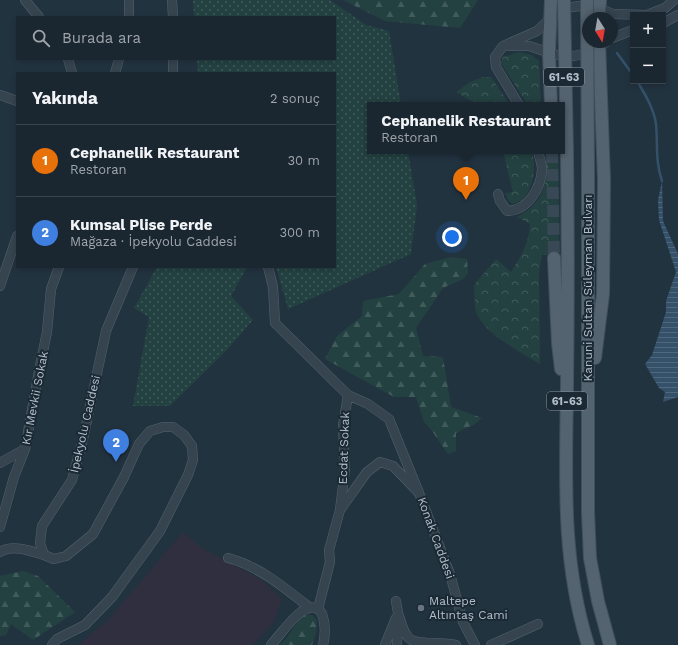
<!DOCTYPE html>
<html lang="tr">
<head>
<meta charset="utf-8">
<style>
  :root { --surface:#1a2630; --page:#232e38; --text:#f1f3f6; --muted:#9fa5ab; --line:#38434c; --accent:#83c3ff }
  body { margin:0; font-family:"Work Sans",sans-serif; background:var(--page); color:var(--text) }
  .controls { position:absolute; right:12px; top:12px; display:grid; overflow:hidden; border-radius:0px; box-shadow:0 2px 6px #0003 }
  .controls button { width:36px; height:36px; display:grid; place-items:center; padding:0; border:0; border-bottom:1px solid var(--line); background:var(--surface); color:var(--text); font:20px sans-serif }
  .compass { position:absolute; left:582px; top:12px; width:36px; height:36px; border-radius:50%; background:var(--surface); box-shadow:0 2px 6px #0003; rotate:169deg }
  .you { position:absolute; left:452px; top:237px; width:14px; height:14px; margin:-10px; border:3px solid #fff; border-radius:50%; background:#1a73e8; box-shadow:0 0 0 6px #1a73e833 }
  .badge { display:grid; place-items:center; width:26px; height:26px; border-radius:50%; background:var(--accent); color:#fff; font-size:13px; font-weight:700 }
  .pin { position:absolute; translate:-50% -33px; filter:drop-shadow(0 1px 2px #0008) }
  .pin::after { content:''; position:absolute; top:21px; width:14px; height:12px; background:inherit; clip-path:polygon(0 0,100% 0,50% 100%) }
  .popup { position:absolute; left:367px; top:102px; width:198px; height:52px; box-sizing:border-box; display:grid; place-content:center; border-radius:0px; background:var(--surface); filter:drop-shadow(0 1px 3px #0005); font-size:13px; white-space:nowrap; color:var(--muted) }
  .popup b { font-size:15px; color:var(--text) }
  .popup::after { content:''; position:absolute; left:50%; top:100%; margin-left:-8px; border:8px solid transparent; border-top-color:var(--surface) }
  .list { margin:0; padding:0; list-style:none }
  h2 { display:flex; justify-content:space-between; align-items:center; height:52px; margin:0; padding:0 16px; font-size:17px }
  h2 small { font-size:13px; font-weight:400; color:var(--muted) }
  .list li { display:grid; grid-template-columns:26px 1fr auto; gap:12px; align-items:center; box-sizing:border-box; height:72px; padding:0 16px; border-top:1px solid var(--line) }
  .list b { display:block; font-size:15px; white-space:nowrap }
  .list p { margin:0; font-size:13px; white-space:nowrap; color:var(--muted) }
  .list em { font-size:13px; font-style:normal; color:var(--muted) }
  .icon { flex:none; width:22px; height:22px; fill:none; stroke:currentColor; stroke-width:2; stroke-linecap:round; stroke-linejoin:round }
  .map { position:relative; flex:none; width:678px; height:645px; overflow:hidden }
  .search { position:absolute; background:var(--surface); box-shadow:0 2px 6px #0003; left:16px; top:16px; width:320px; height:44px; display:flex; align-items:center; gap:10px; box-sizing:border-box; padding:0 14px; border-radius:0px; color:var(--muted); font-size:15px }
  .panel { position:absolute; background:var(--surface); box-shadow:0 2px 6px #0003; left:16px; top:72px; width:320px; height:196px; border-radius:0px }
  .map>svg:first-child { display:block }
</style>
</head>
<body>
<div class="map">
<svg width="678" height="645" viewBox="0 0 678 645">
  <defs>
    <pattern id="grass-dots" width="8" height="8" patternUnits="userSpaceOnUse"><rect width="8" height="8" fill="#244141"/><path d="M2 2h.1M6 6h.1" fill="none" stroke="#415b5b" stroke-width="1.8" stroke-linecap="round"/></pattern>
    <pattern id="forest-firs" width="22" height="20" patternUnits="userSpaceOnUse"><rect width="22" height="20" fill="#244141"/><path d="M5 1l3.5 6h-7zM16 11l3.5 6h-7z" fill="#415b5b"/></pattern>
    <pattern id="park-crowns" width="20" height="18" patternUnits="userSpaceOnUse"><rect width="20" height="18" fill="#244141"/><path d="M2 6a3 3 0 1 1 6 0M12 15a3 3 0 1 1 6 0" fill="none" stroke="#415b5b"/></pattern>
    <pattern id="water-rules" width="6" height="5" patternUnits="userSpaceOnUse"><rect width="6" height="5" fill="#345169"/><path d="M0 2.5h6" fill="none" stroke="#4f687d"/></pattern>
  </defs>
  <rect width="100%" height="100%" fill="#223340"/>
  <path fill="#2f2f40" d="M183 532 202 548 262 580 282 600 273 623 253 645H78L107 621Z"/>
  <path fill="url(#grass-dots)" d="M193 0H330L366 25 389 31 401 105H370V151H408L417 205 411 254 288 309 276 267H335V73H198L197 59H335V17H194Z
    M157 267H247L231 296 253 320 226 351 170 406H133L149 317 134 308Z"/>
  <path fill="url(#forest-firs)" d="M343 0H478L460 28 385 21Z
    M451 257 467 259 468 273 463 279 443 288 416 328 423 356 443 357 451 407 482 418 475 424 456 433V451L448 454 430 428 424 422 416 397H394L325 359 337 336 362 316 363 301 399 294 425 264Z
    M23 571 38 576 75 612 33 640 11 624 6 635 0 636V576Z
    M303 615H312L317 620 316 633 312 645H279L285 640Z"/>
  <path fill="url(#park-crowns)" d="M519 52 532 55 539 61 541 105H528L501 63 503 57Z
    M483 77H491L510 105H478L456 92 470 82Z
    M503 151H532C537 168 533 201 512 204L508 200 505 193 513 192Z
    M545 151H558L559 255H542L539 274 540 364C522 353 483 333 476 312 474 304 475 293 474 285L496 259 511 272C521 256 529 244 530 224L517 217C546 202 548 181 545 151Z"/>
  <path fill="url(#water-rules)" d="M662 181 663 221 678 254V397L663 402 665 392 659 388 645 364 652 355 666 312V301L676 272 659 220 658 200Z"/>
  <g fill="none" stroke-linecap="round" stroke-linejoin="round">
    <path stroke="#345169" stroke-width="2.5" d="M617 53 633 75
      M637 81C645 94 654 109 656 124 658 146 655 160 662 181"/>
    <path stroke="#384855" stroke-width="12" stroke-dasharray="12 6" stroke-linecap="butt" d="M552 151 554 258"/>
    <g stroke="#54626e" stroke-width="10">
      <path id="minor" d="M25 0 39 17
        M172 0 173 17
        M129 17V0
        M663 23 678 15
        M612 38 633 30
        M509 46H529L556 55 574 56 591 52 606 42
        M68 59 72 73
        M115 73 119 59
        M173 73V59
        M0 95 17 101
        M519 105 496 67 495 57 503 46 537 31 560 9 579 6 599 8 613 14 647 15 665 8 674 0
        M498 194 500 201 507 211C527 211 541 189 542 169 542 164 539 157 538 151
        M268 267 273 287 275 323 348 395 368 404 389 419 419 493
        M0 286 17 236
        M0 463 25 449
        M340 510 367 472 380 462 393 466 419 493 450 574 463 622 475 645
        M0 527 14 477 25 449 39 371 47 332 51 289 59 267
        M0 552C13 544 31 551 44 555
        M228 558C259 566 285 588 310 608
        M396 601 398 613 397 645
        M318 609 330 562 329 550 340 510 345 469 343 425 348 395
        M398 613C401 621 403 634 410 639 417 645 445 642 456 645
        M52 645 57 639 85 625 112 597 160 531 188 475 193 460 192 446 184 435 173 427H163L150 431 139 444 124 477 93 534 66 556 54 559 44 555 40 543 42 526 72 480 83 439 106 331 133 267
        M271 645C280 635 290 620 301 612 326 595 327 630 323 645
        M385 645 396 618
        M491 645 538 624"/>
    </g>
    <g stroke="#42505c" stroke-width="14">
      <path id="major" d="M551 0 549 53 551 105
        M599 18 600 0
        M567 154C568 232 568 310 567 387 566 476 561 559 588 645
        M588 171V512L590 558 598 601 610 645
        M554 258 558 343 561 369
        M595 358 603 294 604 180 599 42"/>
    </g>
    <use href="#minor" stroke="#364450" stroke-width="9"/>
    <use href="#major" stroke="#546370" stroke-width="12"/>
    <g stroke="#42505c" stroke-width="14" stroke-linecap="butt">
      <path id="major-bridge" d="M564 0 567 154
        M587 0 588 171"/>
    </g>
    <use href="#major-bridge" stroke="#546370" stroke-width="12"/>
  </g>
  <circle fill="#6b7280" stroke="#1b2935" stroke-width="1.5" cx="421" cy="608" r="4"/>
  <g text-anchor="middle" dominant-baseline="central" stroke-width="4" stroke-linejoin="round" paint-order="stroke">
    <g fill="#1b2935" stroke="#85929e" stroke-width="1">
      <rect x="544" y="68" width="40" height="18" rx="3"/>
      <rect x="547" y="392" width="40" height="18" rx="3"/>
    </g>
    <g font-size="11" font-weight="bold" fill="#b2bfcb">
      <text x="564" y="77">61-63</text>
      <text x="567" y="401">61-63</text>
    </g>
    <g font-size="12" fill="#b2bfcb" stroke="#1b2935">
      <text transform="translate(588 288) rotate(-90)">Kanuni Sultan Süleyman Bulvarı</text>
      <text transform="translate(35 398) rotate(-79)">Kır Mevkii Sokak</text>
      <text transform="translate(85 424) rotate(-77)">İpekyolu Caddesi</text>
      <text transform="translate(344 448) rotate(-88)">Ecdat Sokak</text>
      <text transform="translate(436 538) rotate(70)">Konak Caddesi</text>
    </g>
    <g font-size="12" fill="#b2bfcb" stroke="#1b2935" text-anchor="start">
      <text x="429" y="601">Maltepe<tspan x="429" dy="14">Altıntaş Cami</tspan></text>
    </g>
  </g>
</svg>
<div class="controls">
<button>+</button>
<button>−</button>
</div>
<svg class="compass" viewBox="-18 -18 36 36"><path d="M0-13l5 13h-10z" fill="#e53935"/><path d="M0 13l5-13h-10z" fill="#9fa5ab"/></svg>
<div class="you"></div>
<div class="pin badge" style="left:466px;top:200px;background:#e8710a">1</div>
<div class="popup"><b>Cephanelik Restaurant</b>Restoran</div>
<div class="pin badge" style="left:116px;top:462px;background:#3f7fe0">2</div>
<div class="search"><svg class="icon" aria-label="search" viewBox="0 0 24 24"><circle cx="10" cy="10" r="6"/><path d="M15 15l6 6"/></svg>Burada ara</div>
<section class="panel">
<h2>Yakında<small>2 sonuç</small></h2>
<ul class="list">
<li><span class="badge" style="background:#e8710a">1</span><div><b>Cephanelik Restaurant</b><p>Restoran</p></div><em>30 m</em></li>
<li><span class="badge" style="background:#3f7fe0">2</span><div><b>Kumsal Plise Perde</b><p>Mağaza · İpekyolu Caddesi</p></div><em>300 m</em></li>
</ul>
</section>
</div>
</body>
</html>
